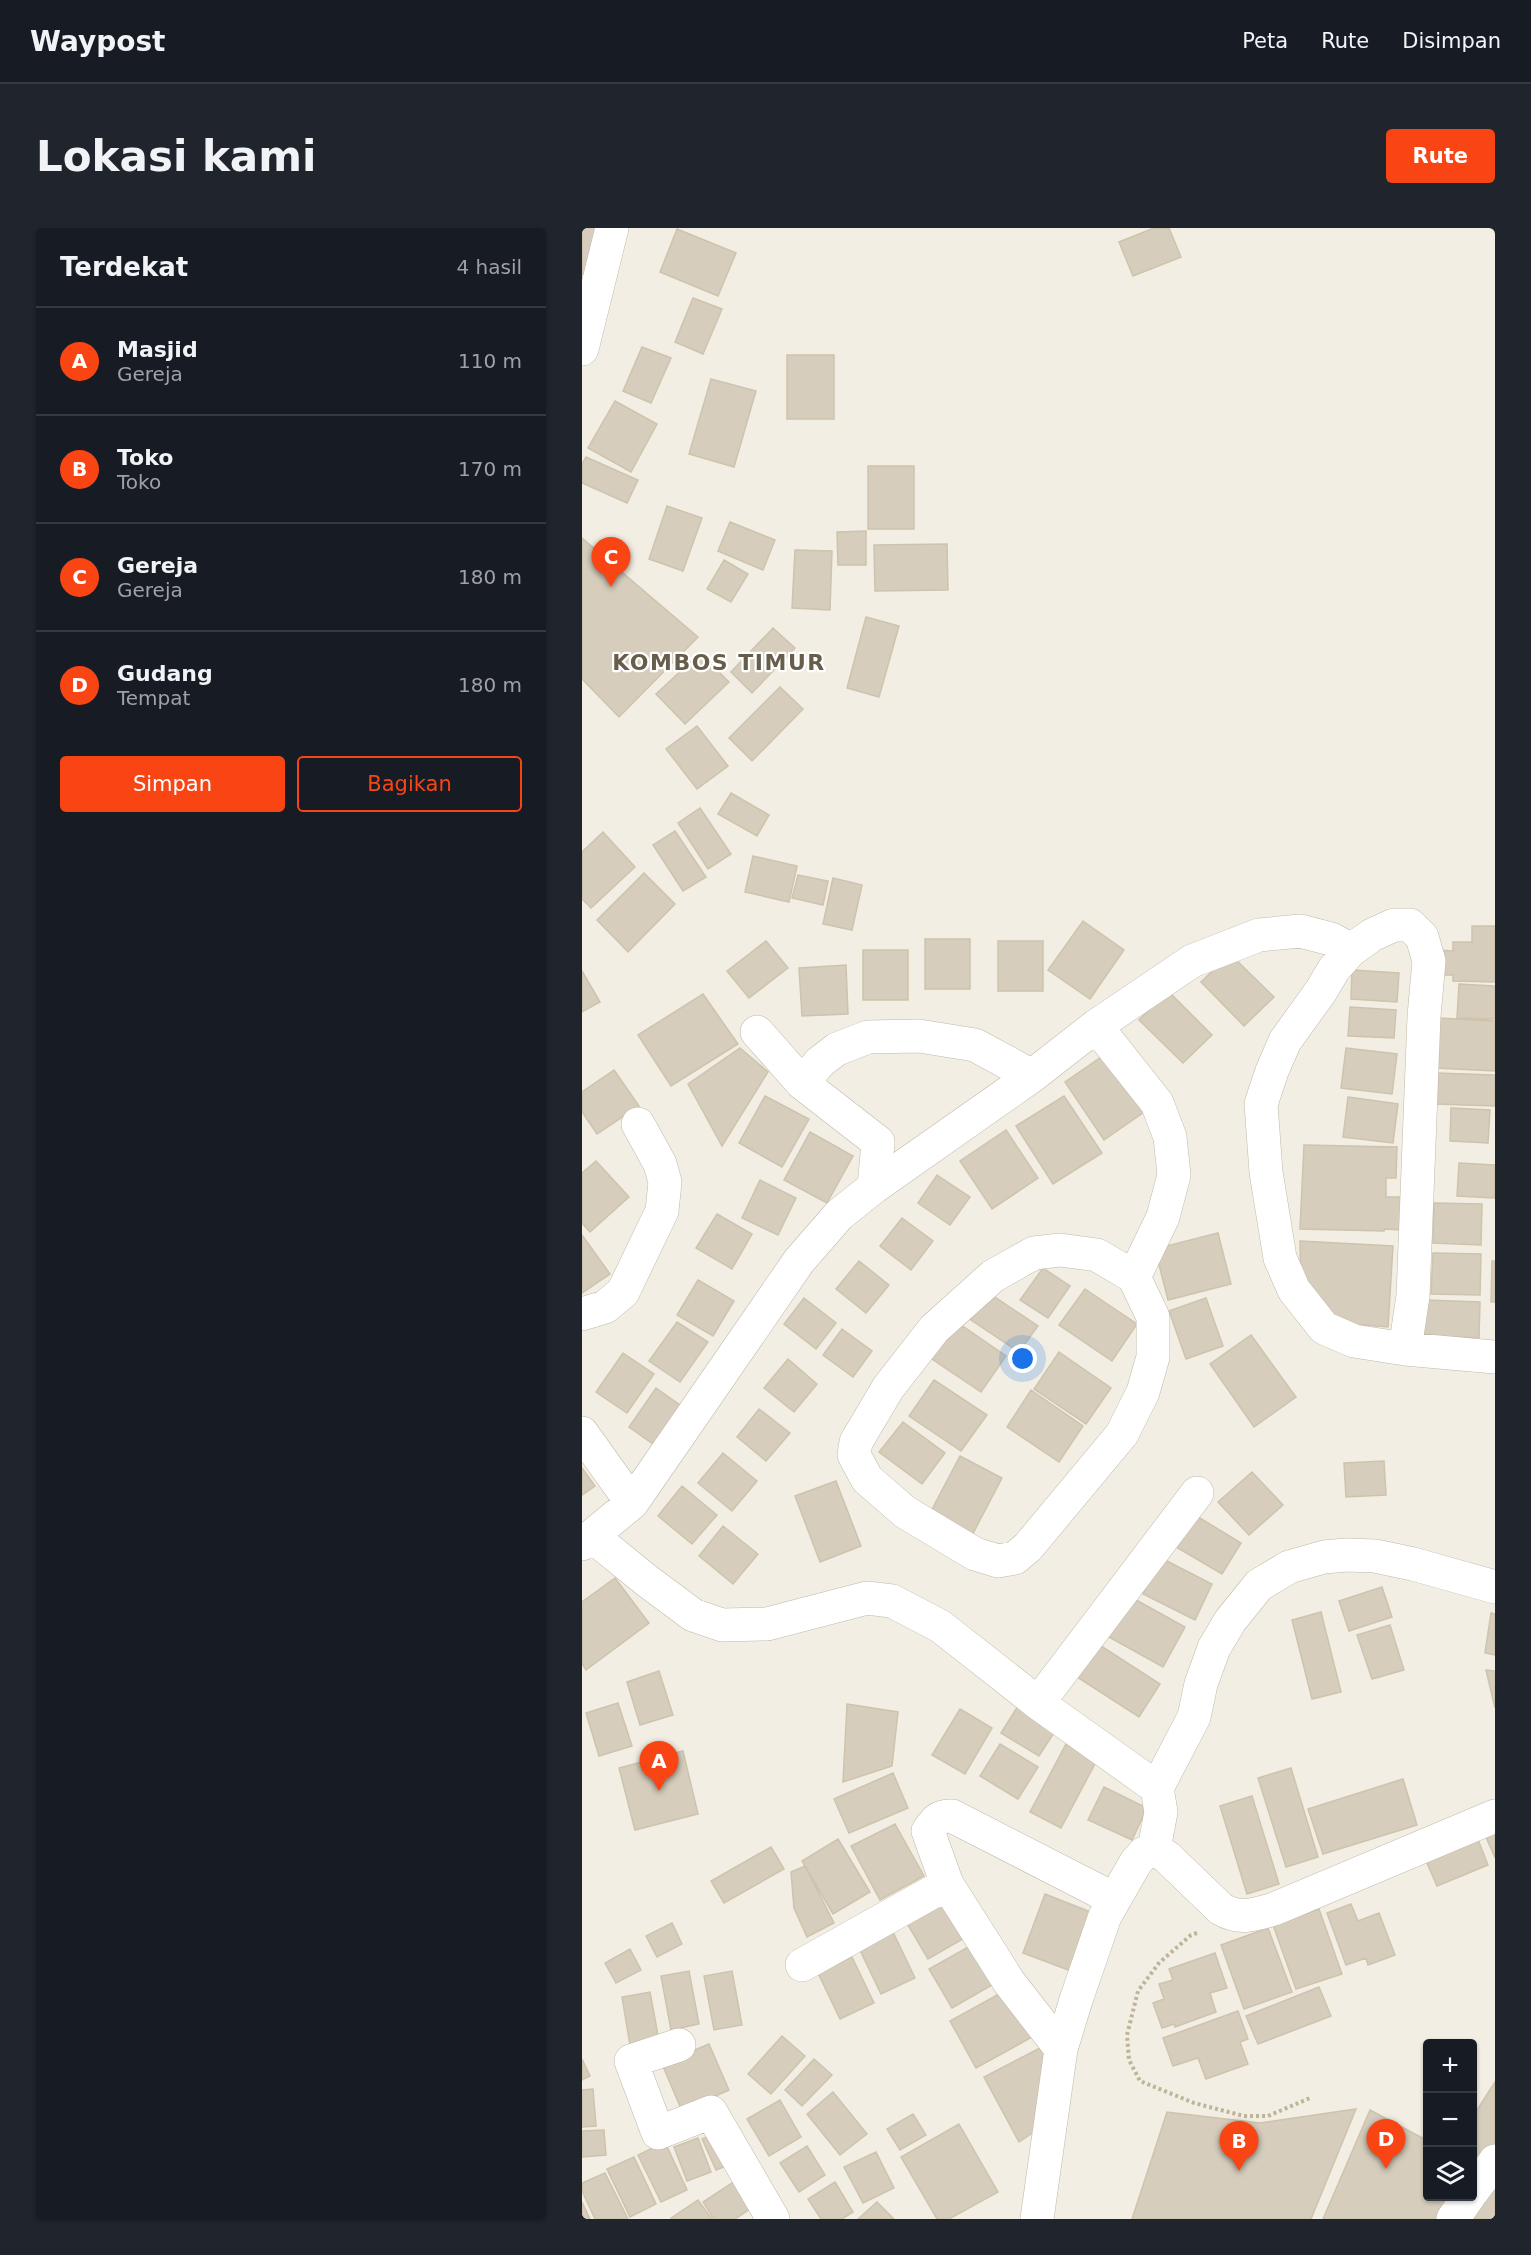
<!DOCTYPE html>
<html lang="id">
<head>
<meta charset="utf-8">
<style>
  :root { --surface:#171b24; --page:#20242c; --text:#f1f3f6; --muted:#9ea1a6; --line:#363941; --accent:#f94414 }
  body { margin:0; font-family:"DejaVu Sans",sans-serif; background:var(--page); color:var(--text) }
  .controls { position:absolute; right:18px; bottom:18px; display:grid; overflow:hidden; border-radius:6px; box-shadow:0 2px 4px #0004 }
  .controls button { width:54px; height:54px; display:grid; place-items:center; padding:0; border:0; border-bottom:2px solid var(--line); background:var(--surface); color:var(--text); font:30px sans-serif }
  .you { position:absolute; left:441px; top:1131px; width:21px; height:21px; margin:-15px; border:4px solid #fff; border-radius:50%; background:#1a73e8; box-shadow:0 0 0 9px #1a73e833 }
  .badge { display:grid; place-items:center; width:39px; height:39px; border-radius:50%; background:var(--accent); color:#fff; font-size:20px; font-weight:700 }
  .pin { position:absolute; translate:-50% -50px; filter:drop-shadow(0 2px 3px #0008) }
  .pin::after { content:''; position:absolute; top:32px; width:21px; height:18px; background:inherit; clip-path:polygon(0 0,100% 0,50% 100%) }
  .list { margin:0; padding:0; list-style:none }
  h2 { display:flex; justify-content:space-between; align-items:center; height:78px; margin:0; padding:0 24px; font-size:26px }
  h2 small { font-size:20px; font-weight:400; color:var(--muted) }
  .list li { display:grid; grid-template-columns:39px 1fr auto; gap:18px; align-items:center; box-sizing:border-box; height:108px; padding:0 24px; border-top:2px solid var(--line) }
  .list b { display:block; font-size:22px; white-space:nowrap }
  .list p { margin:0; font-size:20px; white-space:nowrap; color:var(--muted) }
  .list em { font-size:20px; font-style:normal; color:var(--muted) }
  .actions { display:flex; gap:12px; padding:18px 24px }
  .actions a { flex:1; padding:14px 0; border:2px solid var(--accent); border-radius:6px; text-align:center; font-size:21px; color:var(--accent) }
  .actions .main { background:var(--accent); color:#fff }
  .icon { flex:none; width:33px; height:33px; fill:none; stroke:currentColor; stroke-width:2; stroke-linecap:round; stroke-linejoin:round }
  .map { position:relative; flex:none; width:913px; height:1991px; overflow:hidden; border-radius:6px }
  header { display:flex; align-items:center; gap:36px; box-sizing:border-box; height:84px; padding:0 30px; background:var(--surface); border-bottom:2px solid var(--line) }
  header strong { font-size:28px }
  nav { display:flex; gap:33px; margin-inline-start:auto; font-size:21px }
  .intro { display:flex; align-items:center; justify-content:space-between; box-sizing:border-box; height:144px; padding:0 36px }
  h1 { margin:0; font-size:42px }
  .button { padding:15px 27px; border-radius:6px; background:var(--accent); color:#fff; font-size:21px; font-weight:700 }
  main { display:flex; gap:36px; padding:0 36px }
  aside { flex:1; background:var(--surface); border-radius:6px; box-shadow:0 2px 4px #0004 }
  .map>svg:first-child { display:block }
</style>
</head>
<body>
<header>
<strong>Waypost</strong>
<nav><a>Peta</a><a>Rute</a><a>Disimpan</a></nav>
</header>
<div class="intro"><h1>Lokasi kami</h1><a class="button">Rute</a></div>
<main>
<aside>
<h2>Terdekat<small>4 hasil</small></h2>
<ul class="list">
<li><span class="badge">A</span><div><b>Masjid</b><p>Gereja</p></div><em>110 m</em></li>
<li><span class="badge">B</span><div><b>Toko</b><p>Toko</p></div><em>170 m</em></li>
<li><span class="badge">C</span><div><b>Gereja</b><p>Gereja</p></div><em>180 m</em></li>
<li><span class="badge">D</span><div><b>Gudang</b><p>Tempat</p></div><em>180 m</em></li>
</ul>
<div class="actions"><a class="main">Simpan</a><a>Bagikan</a></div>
</aside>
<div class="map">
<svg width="913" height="1991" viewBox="0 0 913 1991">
  <rect width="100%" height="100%" fill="#f2eee4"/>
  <path fill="#d6cdbc" stroke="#cec3ac" stroke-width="1.5" d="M0 0H20L4 48 0 46Z
    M572 0H587L599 29 551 48 537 14Z
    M95 1 154 25 136 68 78 44Z
    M111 70 140 81 121 126 93 114Z
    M60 119 89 130 69 175 41 163Z
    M205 127H252V191H205Z
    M129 151 174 163 152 239 107 226Z
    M33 173 75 196 49 244 6 220Z
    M4 229 56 252 45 275 0 255V236Z
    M286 238H332V301H286Z
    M85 278 120 290 101 343 67 331Z
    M148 294 193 312 181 342 136 323Z
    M284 303V337H256L255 304Z
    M0 310 116 409 37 489 0 451Z
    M365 316 366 362 293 363 292 317Z
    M213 322 250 323 248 382 210 380Z
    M142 332 166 346 149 374 125 361Z
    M284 389 317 398 297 469 265 460Z
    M191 400 213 420 170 465 149 444Z
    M118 425 147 454 103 496 74 466Z
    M198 459 221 481 170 533 147 510Z
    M115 498 146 538 115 561 84 521Z
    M149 565 187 587 175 608 136 586Z
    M118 580 149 626 126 641 96 595Z
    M93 603 124 649 101 663 71 617Z
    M21 604 53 639 9 680 0 671V624Z
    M171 628 215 638 207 674 163 664Z
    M62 645 93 676 46 724 15 692Z
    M216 647 246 653 241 677 210 670Z
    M251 650 280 657 270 702 241 696Z
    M501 693 542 722 508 771 466 742Z
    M890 698H913V754L871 753V747H857V722L871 723V714H890Z
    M343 711H388V761H343Z
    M184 713 206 740 167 770 145 743Z
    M416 713H461V763H416Z
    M281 722H326V772H281Z
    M648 726 692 769 662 798 619 754Z
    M264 737 266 786 220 788 217 740Z
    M770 742 817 745 815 774 769 771Z
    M0 743 18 774 0 784Z
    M877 756 913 758V791L875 790Z
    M586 763 630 807 601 835 557 792Z
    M121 766 156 816 89 858 56 807Z
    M768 779 814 782 812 810 766 808Z
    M856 790 913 793V843L853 840Z
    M158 820 186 844 140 918 106 856Z
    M764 820 815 826 810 866 759 860Z
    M525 825 565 882 522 912 483 854Z
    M32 842 57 878 15 906 0 884V864Z
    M854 845 913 847V878L853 876Z
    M183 868 227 891 200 939 157 915Z
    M482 868 520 925 471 956 434 898Z
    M766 869 816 876 811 915 761 909Z
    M869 880 908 882 906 915 868 913Z
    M424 902 456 950 410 981 378 933Z
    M228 904 271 928 245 975 202 952Z
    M722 917 815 919 814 950H804V969H819L818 1002 803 1001 802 1003 718 1001Z
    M14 933 47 969 8 1004 0 995V945Z
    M877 935 913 937V970L875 968Z
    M355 947 388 969 368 997 336 975Z
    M178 952 214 970 196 1007 160 990Z
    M852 975 900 976 899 1017 851 1015Z
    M135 986 170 1006 150 1041 114 1020Z
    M320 990 351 1013 329 1042 298 1018Z
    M636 1005 649 1056 586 1072 573 1021Z
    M0 1007 28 1046 0 1065Z
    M718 1013 811 1018 806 1099 744 1094 719 1064Z
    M851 1025 899 1026 898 1067 849 1066Z
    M277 1033 307 1057 284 1085 254 1061Z
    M910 1033H913V1074H909Z
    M461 1040 488 1058 466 1090 438 1072Z
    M116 1052 152 1073 131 1108 95 1087Z
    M503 1061 555 1096 530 1133 477 1097Z
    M404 1063 456 1098 437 1124 386 1090Z
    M222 1070 254 1095 234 1121 202 1096Z
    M624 1070 641 1118 604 1131 587 1083Z
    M844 1072 898 1074 897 1110 842 1108Z
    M372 1092 424 1128 399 1164 347 1129Z
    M95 1094 126 1114 98 1154 67 1133Z
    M260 1101 290 1123 271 1149 241 1127Z
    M669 1107 714 1169 672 1199 628 1136Z
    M477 1124 529 1160 504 1196 452 1161Z
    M41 1125 72 1146 45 1185 14 1164Z
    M206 1131 235 1156 212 1184 182 1160Z
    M352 1152 405 1187 379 1223 327 1188Z
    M74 1160 105 1182 78 1221 47 1199Z
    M449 1162 501 1198 477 1234 425 1199Z
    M177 1181 208 1205 184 1233 155 1209Z
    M321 1194 363 1225 340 1256 297 1224Z
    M141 1225 175 1253 150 1283 116 1255Z
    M378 1228 420 1250 387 1313 345 1291Z
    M802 1233 804 1267 764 1269 762 1235Z
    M0 1240 13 1258 0 1267Z
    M670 1244 701 1277 667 1307 636 1274Z
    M254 1253 279 1318 238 1334 213 1268Z
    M100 1258 135 1287 110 1316 76 1288Z
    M608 1284 659 1315 640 1346 589 1316Z
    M141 1298 176 1326 151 1356 117 1328Z
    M579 1330 630 1356 613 1392 561 1366Z
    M33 1350 67 1395 4 1442 0 1436V1374Z
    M800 1359 810 1389 767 1403 757 1373Z
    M547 1368 603 1399 581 1439 525 1408Z
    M739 1384 759 1464 730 1471 710 1392Z
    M909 1385 913 1386V1427L903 1425Z
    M808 1397 822 1442 790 1451 775 1407Z
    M516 1416 578 1456 557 1489 495 1449Z
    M904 1442 913 1443V1480Z
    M77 1443 91 1487 58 1497 45 1454Z
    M439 1473 477 1497 457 1528 419 1505Z
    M36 1475 50 1518 17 1528 4 1485Z
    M265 1476 316 1484 310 1538 261 1554Z
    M378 1481 410 1500 383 1546 350 1527Z
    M418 1516 456 1539 436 1571 398 1548Z
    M484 1516 515 1532 479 1600 448 1584Z
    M101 1523 116 1586 53 1602 37 1540Z
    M709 1540 736 1629 704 1639 676 1550Z
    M311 1545 326 1580 267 1605 252 1571Z
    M821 1551 835 1597 741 1626 726 1581Z
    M522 1559 565 1580 550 1612 506 1592Z
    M670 1568 697 1656 665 1666 638 1578Z
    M313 1596 342 1648 298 1672 269 1618Z
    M913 1597V1630L901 1602Z
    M893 1604 906 1637 855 1658 841 1626Z
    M256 1611 288 1664 251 1686 220 1633Z
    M189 1619 202 1641 142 1675 129 1653Z
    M223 1638 252 1695 225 1709 212 1680 209 1644Z
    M463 1666 511 1685 489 1743 441 1725Z
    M364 1669 386 1708 346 1731 323 1692Z
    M769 1676 776 1693 797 1685 813 1727 786 1737 784 1730 764 1737 745 1685Z
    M737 1681 760 1746 714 1761 691 1697Z
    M90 1695 100 1716 75 1729 64 1708Z
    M686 1700 710 1764 662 1781 639 1717Z
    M311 1704 333 1750 299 1766 277 1720Z
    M388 1718 410 1757 370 1780 347 1741Z
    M48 1721 59 1742 34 1755 23 1735Z
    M633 1725 645 1760 628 1765 634 1784 593 1799 592 1796 580 1800 571 1775 582 1771 577 1756 591 1752 587 1741Z
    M270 1729 292 1775 258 1791 236 1745Z
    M107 1743 117 1796 89 1802 79 1748Z
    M150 1743 160 1797 132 1802 122 1748Z
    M737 1759 749 1788 676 1816 664 1788Z
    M426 1761 452 1808 394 1840 368 1793Z
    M68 1764 78 1818 49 1823 40 1769Z
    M656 1783 666 1811 658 1814 666 1836 624 1851 616 1830 591 1838 581 1810Z
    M200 1808 223 1828 189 1866 166 1846Z
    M127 1816 147 1862 100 1883 80 1836Z
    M462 1818 465 1895 437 1914 402 1849Z
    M0 1831 8 1848 0 1852Z
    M232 1831 250 1847 220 1878 203 1862Z
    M913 1854V1927L890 1957V1890Z
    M11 1861 14 1898 0 1899V1862Z
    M251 1864 285 1906 258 1927 225 1886Z
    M198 1872 219 1909 187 1928 165 1891Z
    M774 1881 729 1991H550L585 1884 678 1895Z
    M788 1882 846 1913V1968H882L865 1991H741Z
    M331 1886 344 1907 318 1922 305 1901Z
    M377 1896 416 1964 367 1991H355L319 1929Z
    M22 1902 24 1927 0 1929V1903Z
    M138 1904 154 1934 134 1942 120 1911Z
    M116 1910 129 1944 105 1953 92 1919Z
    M83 1914 105 1962 79 1974 56 1927Z
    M225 1918 243 1947 217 1964 198 1935Z
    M294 1924 312 1960 281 1975 262 1939Z
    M52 1929 74 1976 48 1989 25 1941Z
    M23 1945 46 1991H13L0 1963V1955Z
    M153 1953 171 1979 153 1991H132L121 1974Z
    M913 1953V1991H883Z
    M253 1954 271 1984 260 1991H239L226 1971Z
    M116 1972 130 1991H90L89 1990Z
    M0 1974 8 1991H0Z
    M295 1974 312 1991H276Z"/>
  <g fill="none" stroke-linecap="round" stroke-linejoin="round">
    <g stroke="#c0b9a9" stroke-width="34">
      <path id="minor" d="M0 121 30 0
        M514 798 575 875 588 909 592 947 581 989 552 1049
        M175 804 220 855 296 914 292 959
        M220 855 238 834 255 821 286 809 337 808 393 817 450 848
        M478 1022 515 1027 552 1049 571 1089V1129L561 1164 540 1206 446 1319 433 1330 416 1333 393 1326 323 1284 285 1251 272 1227 274 1214 306 1160 352 1101 411 1048 452 1025Z
        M0 1086 23 1079 41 1064 80 983 83 954 78 936 56 896
        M823 1121 831 1068 842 788 847 733 840 709 828 697H812L790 707 769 722 752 741 739 763 703 813 690 843 679 876 684 944 698 1030 712 1062 742 1100 772 1113 823 1121 913 1129
        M0 1205 50 1275
        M10 1308 64 1352 111 1387 140 1397 185 1396 285 1370 310 1373 358 1398 456 1475 575 1560
        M0 1316 50 1275 217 1033 257 987 292 959 450 848 514 798 610 733 677 707 718 703 749 711 769 722
        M456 1475 615 1265
        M572 1621 579 1584 575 1560 612 1489 619 1456 632 1420 648 1393 677 1357 707 1339 742 1329 764 1327 793 1328 831 1336 913 1359
        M220 1737 365 1656
        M97 1817 49 1833 76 1905 129 1884 191 1991
        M479 1821 427 1754 365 1656 346 1603C353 1593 357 1587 370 1588L532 1671
        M890 1964 913 1933
        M455 1991 479 1821 494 1772 523 1688 554 1634 562 1625 572 1621 585 1629 639 1681C658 1692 672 1687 692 1681L913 1588
        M871 1991 887 1968"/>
    </g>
    <path stroke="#bfb398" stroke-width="4" stroke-dasharray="3 3" stroke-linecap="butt" d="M615 1705 609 1707 577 1735 556 1763 545 1807 547 1832 558 1853 612 1875 662 1888H686L728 1870"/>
    <use href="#minor" stroke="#fff" stroke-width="33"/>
  </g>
  <g text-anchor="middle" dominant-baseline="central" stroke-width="4.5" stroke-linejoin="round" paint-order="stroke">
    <g font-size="22" font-weight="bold" letter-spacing="1.5" fill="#665d4b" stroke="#fff">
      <text x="137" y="434">KOMBOS TIMUR</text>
    </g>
  </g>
</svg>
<div class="controls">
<button>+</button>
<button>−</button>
<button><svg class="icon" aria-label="layers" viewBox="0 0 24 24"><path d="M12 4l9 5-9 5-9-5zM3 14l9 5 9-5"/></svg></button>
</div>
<div class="you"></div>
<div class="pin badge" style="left:77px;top:1563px">A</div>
<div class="pin badge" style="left:657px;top:1943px">B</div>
<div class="pin badge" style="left:29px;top:359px">C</div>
<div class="pin badge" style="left:804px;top:1941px">D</div>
</div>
</main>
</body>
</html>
